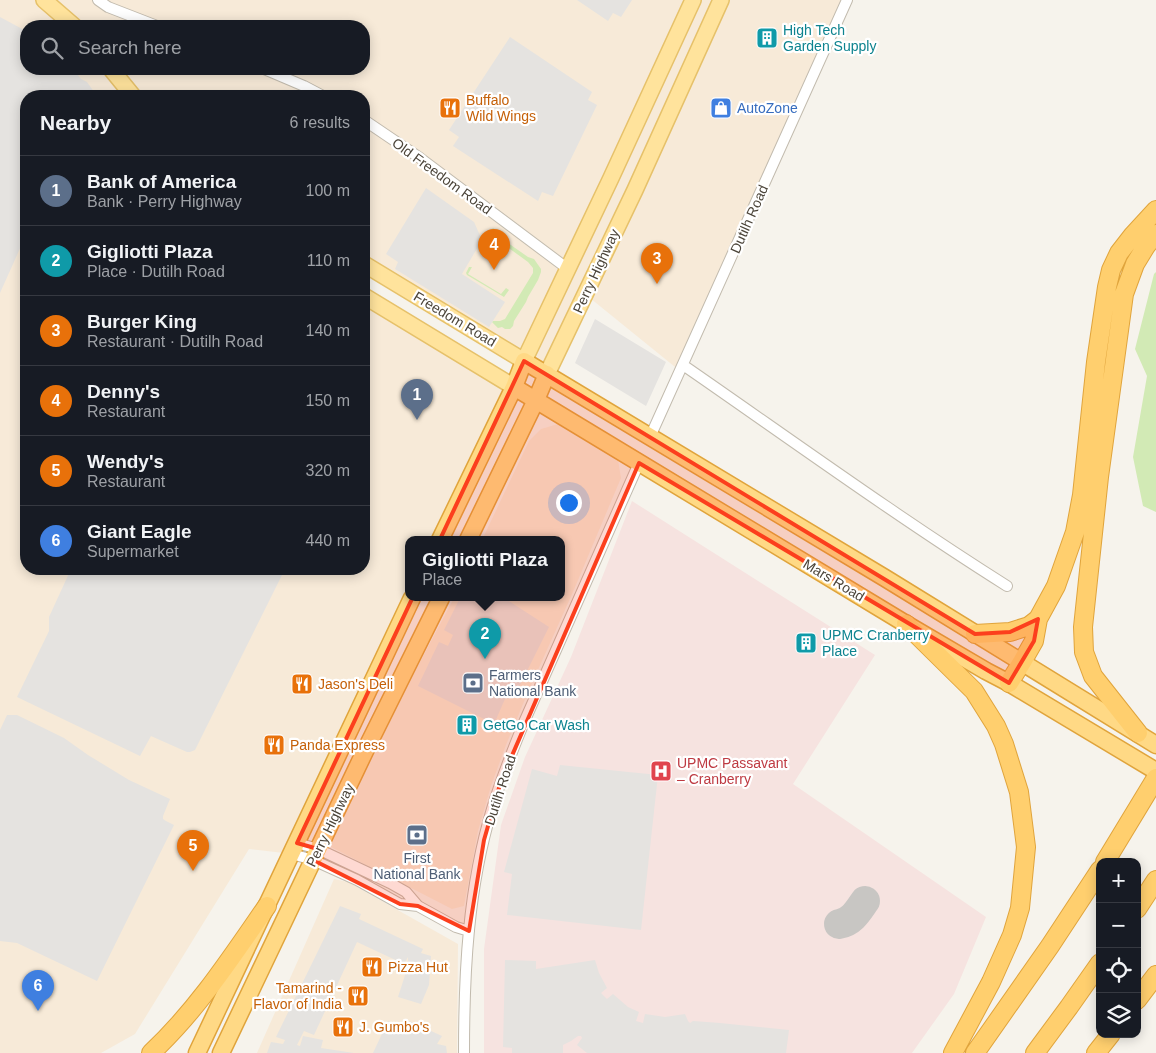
<!DOCTYPE html>
<html lang="en">
<head>
<meta charset="utf-8">
<style>
  :root { --surface:#171b24; --page:#20242c; --text:#f1f3f6; --muted:#9ea1a6; --line:#363941; --accent:#2563eb }
  body { margin:0; font-family:Helvetica,sans-serif; background:var(--page); color:var(--text) }
  .controls { position:absolute; right:15px; bottom:15px; display:grid; overflow:hidden; border-radius:10px; box-shadow:0 2px 12px #0003 }
  .controls button { width:45px; height:45px; display:grid; place-items:center; padding:0; border:0; border-bottom:1px solid var(--line); background:var(--surface); color:var(--text); font:25px sans-serif }
  .you { position:absolute; left:568px; top:502px; width:18px; height:18px; margin:-12px; border:4px solid #fff; border-radius:50%; background:#1a73e8; box-shadow:0 0 0 8px #1a73e833 }
  .badge { display:grid; place-items:center; width:32px; height:32px; border-radius:50%; background:var(--accent); color:#fff; font-size:16px; font-weight:700 }
  .pin { position:absolute; translate:-50% -41px; filter:drop-shadow(0 1px 2px #0008) }
  .pin::after { content:''; position:absolute; top:26px; width:18px; height:15px; background:inherit; clip-path:polygon(0 0,100% 0,50% 100%) }
  .popup { position:absolute; left:405px; top:536px; width:160px; height:65px; box-sizing:border-box; display:grid; place-content:center; border-radius:10px; background:var(--surface); filter:drop-shadow(0 1px 4px #0005); font-size:16px; white-space:nowrap; color:var(--muted) }
  .popup b { font-size:19px; color:var(--text) }
  .popup::after { content:''; position:absolute; left:50%; top:100%; margin-left:-10px; border:10px solid transparent; border-top-color:var(--surface) }
  .list { margin:0; padding:0; list-style:none }
  h2 { display:flex; justify-content:space-between; align-items:center; height:65px; margin:0; padding:0 20px; font-size:21px }
  h2 small { font-size:16px; font-weight:400; color:var(--muted) }
  .list li { display:grid; grid-template-columns:32px 1fr auto; gap:15px; align-items:center; box-sizing:border-box; height:70px; padding:0 20px; border-top:1px solid var(--line) }
  .list b { display:block; font-size:19px; white-space:nowrap }
  .list p { margin:0; font-size:16px; white-space:nowrap; color:var(--muted) }
  .list em { font-size:16px; font-style:normal; color:var(--muted) }
  .icon { flex:none; width:28px; height:28px; fill:none; stroke:currentColor; stroke-width:2; stroke-linecap:round; stroke-linejoin:round }
  .map { position:relative; flex:none; width:1156px; height:1053px; overflow:hidden }
  .search { position:absolute; background:var(--surface); box-shadow:0 2px 12px #0003; left:20px; top:20px; width:350px; height:55px; display:flex; align-items:center; gap:12px; box-sizing:border-box; padding:0 18px; border-radius:20px; color:var(--muted); font-size:19px }
  .panel { position:absolute; background:var(--surface); box-shadow:0 2px 12px #0003; left:20px; top:90px; width:350px; height:485px; border-radius:20px }
  .map>svg:first-child { display:block }
</style>
</head>
<body>
<div class="map">
<svg width="1156" height="1053" viewBox="0 0 1156 1053">
  <rect width="100%" height="100%" fill="#f6f3ec"/>
  <path fill="#f7ead8" fill-rule="evenodd" d="M0 0H847L680 371 585 294 547 374 364 264V96H26V569H364V296L514 387 440 540H409V598L292 854 249 849 135 1034 101 1053H0ZM26 26H364V69H26Z
    M558 424 618 460 621 478 573 592 528 692 506 745 491 786 478 831 464 906 452 909 331 847 333 832 395 709 454 598H561V540H482L529 441 541 429Z
    M334 879 348 882 458 944 457 1053H257Z"/>
  <path fill="#f6e3e0" d="M632 501 875 655 793 784 986 917 954 994 912 1053H484V949L501 825 525 757 571 657Z"/>
  <path fill="#d2eab5" d="M493 228 508 243 528 257 534 259 541 269V272L538 280 528 297 526 302 514 321 513 326 510 329H505L502 327 498 328 492 322 493 321H500L505 319 533 273V268L528 262 491 235 490 232Z
    M469 267H472L468 274 501 294 506 288 509 290 504 297 467 275 466 273Z
    M1156 272V512L1143 506 1133 457 1147 376 1135 349 1154 274Z"/>
  <path fill="#e5e3e0" d="M577 0H632L621 17 613 13 608 21Z
    M0 17 26 31V69H73L81 79 87 82 97 96H26V235L0 293Z
    M510 37 592 92 588 100 597 105 553 196 542 192 538 201 453 146 459 137 449 130Z
    M426 188 474 222 482 240 462 274 505 302 489 327 395 269 398 262 386 254Z
    M595 319 666 362 646 406 575 363Z
    M71 569H276L283 573 195 750 190 752H187L151 736 140 756 17 697 49 631V617Z
    M460 598H504L549 627 514 697 505 699 494 724 418 686 439 642 448 646 453 635 444 630Z
    M7 715H17L64 738 88 755 129 780 170 799 163 816V819L166 821 174 825 97 981 17 943 0 941V730Z
    M560 765 658 775 641 930 507 915 512 874 504 872 532 769 557 776Z
    M340 906 361 914 359 919 423 949 421 953 431 956 429 985 421 1004 398 997 408 966V957L404 964 357 942 314 1035 304 1031 297 1045 300 1046 303 1036 323 1040 321 1048 354 1053H267L271 1042 283 1044 285 1040 276 1037Z
    M505 960 536 961V969L595 960 599 973 607 988 601 993 607 999 613 994 628 1007 639 1012 636 1021 643 1023 645 1014 665 1017 685 1014 688 1021 690 1023 693 1021 720 1023 789 1030 786 1053H587L577 1045 582 1038 581 1036H578L571 1041 563 1045V1053H512V1048L503 1047Z
    M388 1021 405 1029 409 1021 442 1036 437 1044 446 1046 447 1053H373Z"/>
  <g fill="none" stroke-linecap="round" stroke-linejoin="round">
    <path stroke="#c8c6c3" stroke-width="30" d="M839 924C852 922 858 911 865 901"/>
    <g stroke="#c2bbae" stroke-width="12">
      <path id="minor" d="M98 0 108 7 157 26
        M264 69 304 86 323 96
        M364 120 420 158 568 269
        M683 365C790 439 896 516 1007 586
        M650 437 847 0
        M297 843 318 849 390 883 406 892 418 906
        M292 854 313 860 357 880 400 904 418 906 456 927 469 931
        M464 1053C464 971 468 888 492 809 501 779 513 749 525 720L639 463"/>
    </g>
    <g stroke="#e6c16a" stroke-width="18">
      <path id="primary" d="M44 0 74 26
        M111 69 133 96
        M364 264 524 361 611 178 693 0
        M364 296 514 387
        M547 374 635 190 721 0"/>
    </g>
    <g stroke="#e0a43c" stroke-width="19">
      <path id="trunk" d="M514 387 906 624 986 671 1009 683 1156 771
        M440 540 514 387 524 361 885 578 1156 745
        M468 540 536 400 547 374
        M197 1053 412 598
        M221 1053 365 751 441 598"/>
    </g>
    <g stroke="#e0a43c" stroke-width="20">
      <path id="motorway" d="M906 624 974 691 996 726 1004 744 1019 792 1026 847 1020 908 1012 935 991 982 953 1053
        M975 634 1010 632 1029 626 1038 619
        M1009 683 1022 662 1034 641 1038 619 1056 586 1075 532 1082 495 1096 362 1107 287 1111 270 1119 253 1133 235 1156 210
        M1138 733 1093 676 1084 652 1083 627 1099 477 1124 294 1135 264 1146 246 1156 234
        M1105 862 1156 778
        M1137 909 1156 880
        M1137 1000 1156 975
        M151 1053C197 1010 231 958 267 906
        M975 1053 1050 946 1100 870
        M1035 1053 1069 1007 1100 963
        M1096 1053 1111 1034"/>
    </g>
    <use href="#minor" stroke="#fff" stroke-width="10"/>
    <use href="#primary" stroke="#ffe39c" stroke-width="15"/>
    <use href="#trunk" stroke="#ffd985" stroke-width="16"/>
    <use href="#motorway" stroke="#ffcf6e" stroke-width="18"/>
  </g>
  <path fill="#fc3f1d" fill-opacity="0.2" stroke="#fc3f1d" stroke-width="4" stroke-linejoin="round" d="M524 361 975 634 1010 632 1038 619 1034 641 1009 683 639 463 501 781 484 840 469 931 418 906 400 904 313 860 318 849 297 843Z"/>
  <defs>
    <g id="building-square" transform="scale(1.125)"><rect x="-9" y="-9" width="18" height="18" rx="4" fill="#0f9aa8" stroke="#fff"/><path d="M-4-6H4V6H1V3H-1V6H-4ZM-2.5-4.3h1.7v1.8h-1.7ZM.8-4.3h1.7v1.8H.8ZM-2.5-1h1.7V.8h-1.7ZM.8-1h1.7V.8H.8Z" fill="#fff"/></g>
    <g id="restaurant-square" transform="scale(1.125)"><rect x="-9" y="-9" width="18" height="18" rx="4" fill="#e8710a" stroke="#fff"/><path d="M-5-6h1v4h1v-4h1v4h1v-4h1v5L-1.5 .5V6h-2V.5L-5-1ZM5-6V6H3V1.5H1.5Q1.5-4 5-6Z" fill="#fff"/></g>
    <g id="shop-square" transform="scale(1.125)"><rect x="-9" y="-9" width="18" height="18" rx="4" fill="#3f7fe0" stroke="#fff"/><path d="M-5-2.5h2.3a2.7 3.5 0 0 1 5.4 0H5L5.5 6h-11ZM-1.5-2.5h3a1.5 2.3 0 0 0-3 0Z" fill="#fff"/></g>
    <g id="bank-square" transform="scale(1.125)"><rect x="-9" y="-9" width="18" height="18" rx="4" fill="#5c6f8a" stroke="#fff"/><path d="M-6-4H6V4H-6ZM0-2.3a2.3 2.3 0 1 0 0 4.6a2.3 2.3 0 1 0 0-4.6Z" fill="#fff"/></g>
    <g id="hospital-square" transform="scale(1.125)"><rect x="-9" y="-9" width="18" height="18" rx="4" fill="#e0444e" stroke="#fff"/><path d="M-5-5h3v3.5h4V-5h3V5h-3V1.5h-4V5h-3Z" fill="#fff"/></g>
  </defs>
  <g fill-rule="evenodd">
    <use href="#building-square" x="767" y="38"/>
    <use href="#restaurant-square" x="450" y="108"/>
    <use href="#shop-square" x="721" y="108"/>
    <use href="#building-square" x="806" y="643"/>
    <use href="#bank-square" x="473" y="683"/>
    <use href="#restaurant-square" x="302" y="684"/>
    <use href="#building-square" x="467" y="725"/>
    <use href="#restaurant-square" x="274" y="745"/>
    <use href="#hospital-square" x="661" y="771"/>
    <use href="#bank-square" x="417" y="835"/>
    <use href="#restaurant-square" x="372" y="967"/>
    <use href="#restaurant-square" x="358" y="996"/>
    <use href="#restaurant-square" x="343" y="1027"/>
  </g>
  <g text-anchor="middle" dominant-baseline="central" stroke-width="4.5" stroke-linejoin="round" paint-order="stroke">
    <g font-size="14" fill="#0d838f" stroke="#fff" text-anchor="start">
      <text x="783" y="30">High Tech<tspan x="783" dy="16">Garden Supply</tspan></text>
      <text x="822" y="635">UPMC Cranberry<tspan x="822" dy="16">Place</tspan></text>
      <text x="483" y="725">GetGo Car Wash</text>
    </g>
    <g font-size="14" fill="#c56008" stroke="#fff" text-anchor="start">
      <text x="466" y="100">Buffalo<tspan x="466" dy="16">Wild Wings</tspan></text>
      <text x="318" y="684">Jason's Deli</text>
      <text x="290" y="745">Panda Express</text>
      <text x="388" y="967">Pizza Hut</text>
      <text x="342" y="988" text-anchor="end">Tamarind -<tspan x="342" dy="16">Flavor of India</tspan></text>
      <text x="359" y="1027">J. Gumbo's</text>
    </g>
    <g font-size="14" fill="#366cbe" stroke="#fff" text-anchor="start">
      <text x="737" y="108">AutoZone</text>
    </g>
    <g font-size="14" fill="#4b4439" stroke="#fff">
      <text transform="translate(442 176) rotate(36)">Old Freedom Road</text>
      <text transform="translate(749 219) rotate(-66)">Dutilh Road</text>
      <text transform="translate(596 271) rotate(-65)">Perry Highway</text>
      <text transform="translate(455 319) rotate(31)">Freedom Road</text>
      <text transform="translate(834 580) rotate(31)">Mars Road</text>
      <text transform="translate(500 790) rotate(-72)">Dutilh Road</text>
      <text transform="translate(330 825) rotate(-64)">Perry Highway</text>
    </g>
    <g font-size="14" fill="#4e5e75" stroke="#fff" text-anchor="start">
      <text x="489" y="675">Farmers<tspan x="489" dy="16">National Bank</tspan></text>
      <text x="417" y="858" text-anchor="middle">First<tspan x="417" dy="16">National Bank</tspan></text>
    </g>
    <g font-size="14" fill="#be3a42" stroke="#fff" text-anchor="start">
      <text x="677" y="763">UPMC Passavant<tspan x="677" dy="16">– Cranberry</tspan></text>
    </g>
  </g>
</svg>
<div class="controls">
<button>+</button>
<button>−</button>
<button><svg class="icon" aria-label="locate" viewBox="0 0 24 24"><circle cx="12" cy="12" r="6"/><path d="M12 2v4M12 18v4M2 12h4M18 12h4"/></svg></button>
<button><svg class="icon" aria-label="layers" viewBox="0 0 24 24"><path d="M12 4l9 5-9 5-9-5zM3 14l9 5 9-5"/></svg></button>
</div>
<div class="you"></div>
<div class="pin badge" style="left:417px;top:420px;background:#5c6f8a">1</div>
<div class="pin badge" style="left:485px;top:659px;background:#0f9aa8">2</div>
<div class="popup"><b>Gigliotti Plaza</b>Place</div>
<div class="pin badge" style="left:657px;top:284px;background:#e8710a">3</div>
<div class="pin badge" style="left:494px;top:270px;background:#e8710a">4</div>
<div class="pin badge" style="left:193px;top:871px;background:#e8710a">5</div>
<div class="pin badge" style="left:38px;top:1011px;background:#3f7fe0">6</div>
<div class="search"><svg class="icon" aria-label="search" viewBox="0 0 24 24"><circle cx="10" cy="10" r="6"/><path d="M15 15l6 6"/></svg>Search here</div>
<section class="panel">
<h2>Nearby<small>6 results</small></h2>
<ul class="list">
<li><span class="badge" style="background:#5c6f8a">1</span><div><b>Bank of America</b><p>Bank · Perry Highway</p></div><em>100 m</em></li>
<li><span class="badge" style="background:#0f9aa8">2</span><div><b>Gigliotti Plaza</b><p>Place · Dutilh Road</p></div><em>110 m</em></li>
<li><span class="badge" style="background:#e8710a">3</span><div><b>Burger King</b><p>Restaurant · Dutilh Road</p></div><em>140 m</em></li>
<li><span class="badge" style="background:#e8710a">4</span><div><b>Denny's</b><p>Restaurant</p></div><em>150 m</em></li>
<li><span class="badge" style="background:#e8710a">5</span><div><b>Wendy's</b><p>Restaurant</p></div><em>320 m</em></li>
<li><span class="badge" style="background:#3f7fe0">6</span><div><b>Giant Eagle</b><p>Supermarket</p></div><em>440 m</em></li>
</ul>
</section>
</div>
</body>
</html>
